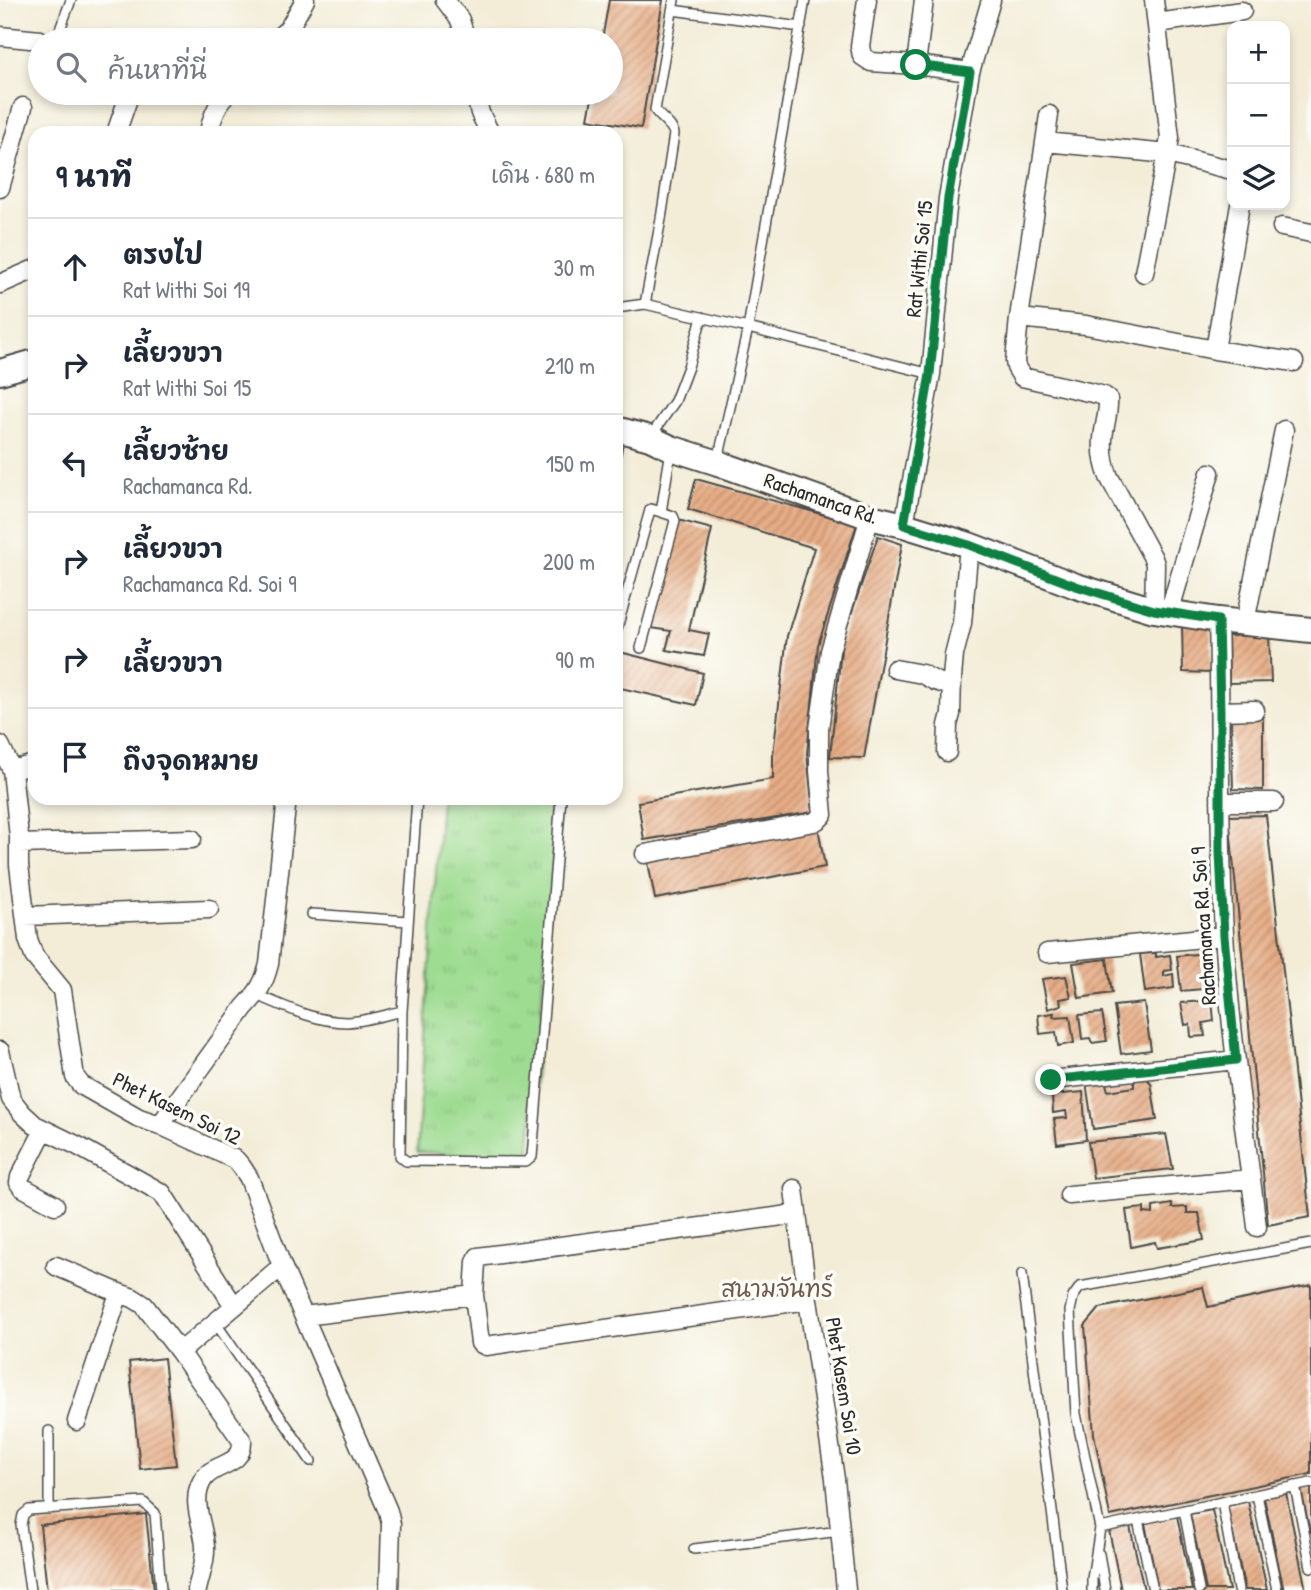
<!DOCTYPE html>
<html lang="th">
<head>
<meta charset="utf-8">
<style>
  :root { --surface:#fff; --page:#f6f6f7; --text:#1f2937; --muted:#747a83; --line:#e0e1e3 }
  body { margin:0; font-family:"Patrick Hand","Playpen Sans Thai",sans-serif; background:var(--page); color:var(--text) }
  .controls { position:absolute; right:21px; top:21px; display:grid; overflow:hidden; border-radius:14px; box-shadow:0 4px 10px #0003 }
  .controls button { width:63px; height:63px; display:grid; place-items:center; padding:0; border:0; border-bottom:2px solid var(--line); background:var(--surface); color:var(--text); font:35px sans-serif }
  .stop { position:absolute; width:21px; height:21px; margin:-16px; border:5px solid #0b8043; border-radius:50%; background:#fff }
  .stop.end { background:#0b8043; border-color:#fff; box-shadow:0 2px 7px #0008 }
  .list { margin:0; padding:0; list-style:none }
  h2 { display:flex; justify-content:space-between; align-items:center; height:91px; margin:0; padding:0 28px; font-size:30px }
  h2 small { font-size:23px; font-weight:400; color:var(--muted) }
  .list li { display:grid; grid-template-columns:46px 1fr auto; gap:21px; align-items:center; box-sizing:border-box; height:98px; padding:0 28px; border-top:2px solid var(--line) }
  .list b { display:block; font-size:26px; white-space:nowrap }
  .list p { margin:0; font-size:23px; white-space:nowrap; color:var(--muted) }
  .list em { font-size:23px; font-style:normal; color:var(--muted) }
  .icon { flex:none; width:38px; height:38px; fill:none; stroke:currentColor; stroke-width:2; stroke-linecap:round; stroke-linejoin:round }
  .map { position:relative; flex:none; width:1311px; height:1590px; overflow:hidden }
  .search { position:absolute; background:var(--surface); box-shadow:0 4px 10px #0003; left:28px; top:28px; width:595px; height:77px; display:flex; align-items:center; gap:18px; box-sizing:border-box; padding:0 24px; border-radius:38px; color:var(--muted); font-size:26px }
  .panel { position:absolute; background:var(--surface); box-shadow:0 4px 10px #0003; left:28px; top:126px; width:595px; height:679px; border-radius:21px }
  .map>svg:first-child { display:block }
</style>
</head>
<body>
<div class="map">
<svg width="1311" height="1590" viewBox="0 0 1311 1590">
  <defs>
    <pattern id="grass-tufts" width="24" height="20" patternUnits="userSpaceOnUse" patternTransform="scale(1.75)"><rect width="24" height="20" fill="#9edc91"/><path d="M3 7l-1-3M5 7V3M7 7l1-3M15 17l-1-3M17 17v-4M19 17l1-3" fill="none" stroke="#88bd7d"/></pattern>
    <pattern id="building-hatch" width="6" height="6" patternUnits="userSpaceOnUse" patternTransform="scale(1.75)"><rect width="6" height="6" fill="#e7ad86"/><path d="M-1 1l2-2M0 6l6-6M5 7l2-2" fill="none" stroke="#bb8d6e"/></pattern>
  </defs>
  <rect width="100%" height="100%" fill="#fdfcf7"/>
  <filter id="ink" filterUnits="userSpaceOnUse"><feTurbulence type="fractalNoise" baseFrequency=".0143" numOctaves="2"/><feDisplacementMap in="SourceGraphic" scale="14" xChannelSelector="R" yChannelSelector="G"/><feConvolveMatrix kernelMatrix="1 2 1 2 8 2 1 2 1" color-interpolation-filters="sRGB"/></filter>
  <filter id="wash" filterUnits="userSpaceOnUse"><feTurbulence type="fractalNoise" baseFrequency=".00686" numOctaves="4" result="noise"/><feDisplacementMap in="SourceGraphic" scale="28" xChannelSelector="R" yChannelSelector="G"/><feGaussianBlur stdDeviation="1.57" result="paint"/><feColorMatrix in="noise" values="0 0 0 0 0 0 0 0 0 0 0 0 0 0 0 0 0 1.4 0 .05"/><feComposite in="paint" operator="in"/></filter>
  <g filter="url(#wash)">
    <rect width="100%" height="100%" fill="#f3edd8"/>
    <path fill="url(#grass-tufts)" stroke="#64845e" stroke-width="2" d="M441 798H558L529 1157 417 1152Z"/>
    <g id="blocks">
      <path fill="url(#building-hatch)" d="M609 0H663L641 128 588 119 593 93H611V40H602Z
        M696 479 857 524 818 645 807 753 813 812 644 840 638 802 773 779V755L787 636 814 548 688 509Z
        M678 520 712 529 689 630 709 634 704 656 666 650 671 631 651 628Z
        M878 536 902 544 864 758 830 757 842 641Z
        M1182 624 1211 626 1212 673 1183 672Z
        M1269 635 1271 682 1229 683 1228 636Z
        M616 651 703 673 696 705 616 687Z
        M1263 715V790L1233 789 1231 718Z
        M1266 815 1310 1217 1268 1225 1229 816Z
        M818 827 825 867 655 899 648 862Z
        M1156 953V957L1170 955 1172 970 1164 971V976L1173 974 1174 988 1145 992 1140 954Z
        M1207 953 1213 988 1181 991 1177 956Z
        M1107 959 1112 993 1079 998 1073 963Z
        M1066 976 1071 997 1060 999 1061 1005 1048 1009 1042 979Z
        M1212 1000 1214 1021 1203 1023 1205 1036 1191 1037 1190 1024 1185 1025 1181 1003Z
        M1144 1003 1151 1050 1121 1054 1114 1006Z
        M1054 1013 1053 1017 1070 1016 1074 1043 1058 1046 1056 1032 1040 1034 1038 1015Z
        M1102 1013 1107 1041 1092 1043 1090 1038 1082 1039 1079 1015Z
        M1137 1077H1145L1151 1083 1157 1120 1093 1129 1086 1082 1105 1080 1108 1091 1134 1087V1083Z
        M1083 1092 1086 1140 1057 1144 1054 1119 1067 1118 1066 1111 1053 1113 1052 1095Z
        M1166 1134 1173 1169 1093 1178 1088 1142Z
        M1172 1204V1208L1187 1207V1213H1199L1204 1240 1157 1248 1155 1242 1131 1247 1126 1210 1144 1208V1213L1153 1214V1207Z
        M1311 1285V1474L1110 1516 1094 1434 1085 1326 1100 1308 1203 1287 1208 1307Z
        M164 1358 176 1465 140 1469 129 1362Z
        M1311 1487V1532H1310L1301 1489Z
        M1286 1493 1306 1590H1284L1264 1498Z
        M1248 1501 1267 1590H1245L1227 1506Z
        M1212 1510 1229 1590H1206L1190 1514Z
        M146 1514 154 1590H47L40 1525Z
        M1177 1516 1192 1590H1158L1145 1523Z
        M1130 1526 1144 1590H1121L1109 1530Z"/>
    </g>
  </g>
  <g filter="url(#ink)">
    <use href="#blocks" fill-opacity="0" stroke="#494845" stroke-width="2"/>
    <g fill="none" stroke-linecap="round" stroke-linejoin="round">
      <g stroke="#494845" stroke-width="12">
        <path id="lane" d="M672 10 801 27
          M56 40 71 0
          M645 304 661 219 674 134C673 125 660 118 655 110L674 0
          M616 308 645 304 748 328 805 0
          M651 436 675 401 688 367 702 317
          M616 453 620 431
          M718 460 748 328 931 374
          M616 632 650 510 651 509 661 512 671 450
          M641 648 675 521 673 516 661 512
          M417 798 402 1011 400 1156 406 1161 526 1162 532 1157 561 798
          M312 914 408 921
          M257 995C286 1007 315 1022 347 1022 366 1021 385 1015 402 1011
          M1022 1274 1062 1590
          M215 1322 311 1461
          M1295 1486 1311 1567
          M1257 1495 1277 1590
          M1222 1502 1238 1590
          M49 1509V1431
          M1184 1510 1199 1590
          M1138 1520 1153 1590
          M1100 1528 1311 1483
          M694 1549 840 1531
          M1099 1554 1105 1590
          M30 1590 21 1525 23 1515 29 1510 143 1502 155 1513 161 1590
          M1092 1590V1579L1100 1528 1076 1414 1070 1311 1073 1297 1080 1287 1311 1244"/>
      </g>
      <g stroke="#494845" stroke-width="21">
        <path id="street" d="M445 0 460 20 466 40
          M867 0 860 46 862 56 871 62 916 65 970 72
          M1157 23 1242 11
          M0 36 40 40
          M276 40 289 28 305 0
          M916 65 924 0
          M475 93 480 113 490 133
          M1049 115 1019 318 1086 325 1215 350 1294 362
          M116 133 130 93
          M209 133C211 119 218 103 227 93
          M1045 142 1168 154 1232 170
          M0 188 23 107
          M1282 227 1311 233
          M1144 273 1170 138 1154 0
          M0 284 35 269
          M1019 318 1015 361 1016 367 1022 377 1097 394 1104 396 1108 399C1109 413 1104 425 1103 439 1102 452 1104 465 1109 477L1153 558 1155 564 1154 610
          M1215 350 1240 205
          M904 525 931 374 948 198 970 72 991 0
          M1169 613 1210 473
          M1218 620C1221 724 1218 829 1224 933 1230 1031 1245 1129 1257 1227
          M1245 622 1284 430
          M895 669 922 674 935 681 951 686
          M1220 711 1255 710
          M0 745 12 770 19 837V865L28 939 34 956 62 990 75 1077 81 1085 139 1118 160 1125 236 1160 242 1167 249 1178 282 1266 388 1511 391 1524 389 1590
          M947 752 948 725 951 714 952 678 954 655 962 623 969 545
          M12 770 35 764
          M1220 802H1274
          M19 844 192 839
          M645 854 814 822 819 819 823 815 819 771V729L830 651 870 517
          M25 916 209 909
          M1047 953 1224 936
          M0 1051 11 1099 22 1113 35 1125 78 1146 162 1193 234 1306
          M1051 1080 1236 1060
          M160 1125 244 1008C258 993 264 984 269 964L287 798
          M44 1130 20 1177 19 1183 22 1187 55 1205
          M794 1189 808 1300 835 1479 846 1590
          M1069 1195 1251 1179
          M797 1214 478 1257 476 1262 474 1295 480 1343 486 1346 808 1300
          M56 1266 119 1293 77 1421
          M119 1293 133 1298 144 1305 180 1352 242 1441C243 1468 212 1462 202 1481 190 1503 204 1525 205 1547 206 1562 200 1575 197 1590
          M304 1316 474 1295
          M180 1352 282 1266"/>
      </g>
      <g stroke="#494845" stroke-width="28">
        <path id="secondary" d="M0 372 35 362
          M616 429 650 438 671 448 718 463 870 517 904 525 969 545 1076 586 1154 610 1218 620 1311 630"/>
      </g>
      <use href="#lane" stroke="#fff" stroke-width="9"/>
      <use href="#street" stroke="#fff" stroke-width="18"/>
      <use href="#secondary" stroke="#fff" stroke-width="24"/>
    </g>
  </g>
  <g fill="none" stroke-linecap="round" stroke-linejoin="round" filter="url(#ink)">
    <path stroke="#0b8043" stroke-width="9" d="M916 65 970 72 948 198 930 374 904 525 969 545 1076 586 1154 610 1218 620 1220 711V853L1224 936 1236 1060 1051 1080"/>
  </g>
  <g text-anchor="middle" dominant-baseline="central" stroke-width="7" stroke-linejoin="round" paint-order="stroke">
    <g font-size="21" fill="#2b2b2b" stroke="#fdfcf7">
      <text transform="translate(919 259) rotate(-84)">Rat Withi Soi 15</text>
      <text transform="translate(821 498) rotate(19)">Rachamanca Rd.</text>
      <text transform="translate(1203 926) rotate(-94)">Rachamanca Rd. Soi 9</text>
      <text transform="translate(177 1108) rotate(26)">Phet Kasem Soi 12</text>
      <text transform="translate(844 1386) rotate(81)">Phet Kasem Soi 10</text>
    </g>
    <g font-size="23" fill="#6d584b" stroke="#fdfcf7">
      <text x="777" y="1288">สนามจันทร์</text>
    </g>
  </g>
</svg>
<div class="controls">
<button>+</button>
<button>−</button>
<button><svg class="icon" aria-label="layers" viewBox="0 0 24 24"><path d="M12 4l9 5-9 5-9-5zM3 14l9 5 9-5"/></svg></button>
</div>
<div class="stop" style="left:916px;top:65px"></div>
<div class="stop end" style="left:1051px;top:1080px"></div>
<div class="search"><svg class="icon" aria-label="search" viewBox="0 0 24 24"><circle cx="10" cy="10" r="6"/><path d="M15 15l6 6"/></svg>ค้นหาที่นี่</div>
<section class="panel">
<h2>9 นาที<small>เดิน · 680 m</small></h2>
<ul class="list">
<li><svg class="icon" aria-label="ahead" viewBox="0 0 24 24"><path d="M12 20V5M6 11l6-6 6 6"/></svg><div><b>ตรงไป</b><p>Rat Withi Soi 19</p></div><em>30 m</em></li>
<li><svg class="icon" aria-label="right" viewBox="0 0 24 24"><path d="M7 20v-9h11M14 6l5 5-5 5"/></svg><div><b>เลี้ยวขวา</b><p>Rat Withi Soi 15</p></div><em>210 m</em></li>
<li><svg class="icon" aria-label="left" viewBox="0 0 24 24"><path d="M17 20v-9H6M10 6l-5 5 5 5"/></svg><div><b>เลี้ยวซ้าย</b><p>Rachamanca Rd.</p></div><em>150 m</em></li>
<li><svg class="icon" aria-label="right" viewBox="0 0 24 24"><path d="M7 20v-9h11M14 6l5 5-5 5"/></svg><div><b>เลี้ยวขวา</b><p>Rachamanca Rd. Soi 9</p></div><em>200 m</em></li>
<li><svg class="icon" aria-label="right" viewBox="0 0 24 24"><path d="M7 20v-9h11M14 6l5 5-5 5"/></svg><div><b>เลี้ยวขวา</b></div><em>90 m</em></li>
<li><svg class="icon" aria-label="arrive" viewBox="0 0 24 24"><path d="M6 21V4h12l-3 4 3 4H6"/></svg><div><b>ถึงจุดหมาย</b></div></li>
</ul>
</section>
</div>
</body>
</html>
